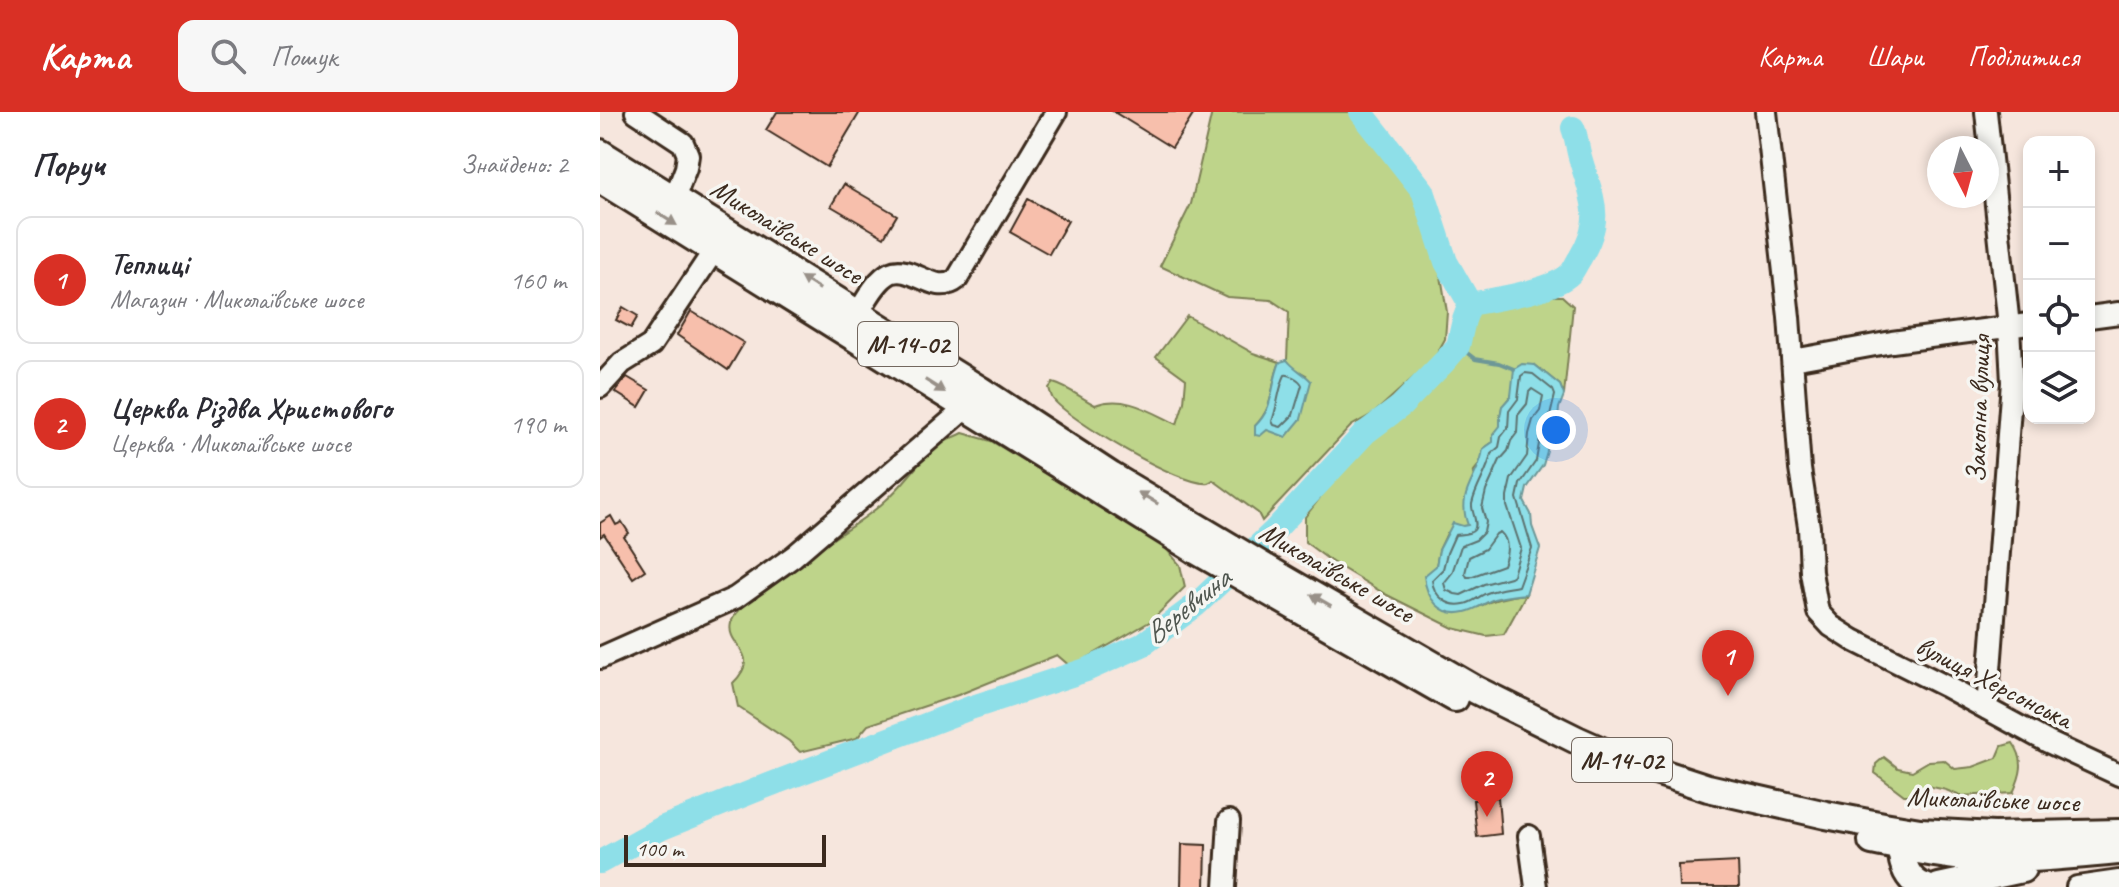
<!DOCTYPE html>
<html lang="uk">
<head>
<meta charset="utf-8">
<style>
  :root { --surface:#fff; --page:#f7f7f7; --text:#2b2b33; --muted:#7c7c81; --line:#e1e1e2; --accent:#d93025 }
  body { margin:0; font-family:Caveat,sans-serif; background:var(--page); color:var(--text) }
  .controls { position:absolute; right:24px; top:24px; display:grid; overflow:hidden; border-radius:16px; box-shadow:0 4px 12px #0003 }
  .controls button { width:72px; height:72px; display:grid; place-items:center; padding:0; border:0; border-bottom:2px solid var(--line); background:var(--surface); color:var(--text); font:40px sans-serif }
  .compass { position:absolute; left:1327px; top:24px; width:72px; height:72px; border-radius:50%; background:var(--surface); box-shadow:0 4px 12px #0003; rotate:174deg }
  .scale { position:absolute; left:24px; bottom:20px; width:202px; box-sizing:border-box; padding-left:8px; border:4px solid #3b2a1e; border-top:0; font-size:22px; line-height:28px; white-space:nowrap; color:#3b2a1e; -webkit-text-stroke:6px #f6f6f2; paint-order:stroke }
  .you { position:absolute; left:956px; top:318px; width:28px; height:28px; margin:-20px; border:6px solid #fff; border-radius:50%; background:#1a73e8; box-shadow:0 0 0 12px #1a73e833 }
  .badge { display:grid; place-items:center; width:52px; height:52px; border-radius:50%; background:var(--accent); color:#fff; font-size:26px; font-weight:700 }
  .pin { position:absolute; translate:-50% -66px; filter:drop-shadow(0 2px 4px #0008) }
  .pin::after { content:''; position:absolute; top:42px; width:28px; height:24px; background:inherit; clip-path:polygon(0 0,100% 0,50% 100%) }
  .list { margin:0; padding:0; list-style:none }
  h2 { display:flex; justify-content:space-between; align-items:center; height:104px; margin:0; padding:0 32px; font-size:34px }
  h2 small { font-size:26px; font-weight:400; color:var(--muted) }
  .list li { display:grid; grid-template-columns:52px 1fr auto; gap:24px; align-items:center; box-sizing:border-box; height:128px; margin:0 16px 16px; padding:0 16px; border:2px solid var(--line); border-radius:16px }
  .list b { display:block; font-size:30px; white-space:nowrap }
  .list p { margin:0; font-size:26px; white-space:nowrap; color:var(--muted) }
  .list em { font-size:26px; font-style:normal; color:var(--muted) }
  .icon { flex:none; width:44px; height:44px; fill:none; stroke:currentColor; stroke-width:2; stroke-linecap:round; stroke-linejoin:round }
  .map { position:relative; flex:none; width:1519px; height:775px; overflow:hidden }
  header { display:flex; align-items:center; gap:48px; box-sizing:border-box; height:112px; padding:0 40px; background:var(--accent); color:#fff }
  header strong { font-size:38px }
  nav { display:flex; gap:44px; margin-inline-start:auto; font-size:28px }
  .search { width:560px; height:72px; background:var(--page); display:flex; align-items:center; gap:20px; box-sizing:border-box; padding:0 28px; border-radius:16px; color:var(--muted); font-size:30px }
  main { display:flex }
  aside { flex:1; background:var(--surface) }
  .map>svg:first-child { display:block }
</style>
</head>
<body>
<header>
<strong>Карта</strong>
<div class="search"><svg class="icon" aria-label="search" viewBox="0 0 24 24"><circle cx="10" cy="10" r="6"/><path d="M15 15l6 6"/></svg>Пошук</div>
<nav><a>Карта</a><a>Шари</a><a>Поділитися</a></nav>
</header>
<main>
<aside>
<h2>Поруч<small>Знайдено: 2</small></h2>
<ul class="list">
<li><span class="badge">1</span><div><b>Теплиці</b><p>Магазин · Миколаївське шосе</p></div><em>160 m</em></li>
<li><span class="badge">2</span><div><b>Церква Різдва Христового</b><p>Церква · Миколаївське шосе</p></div><em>190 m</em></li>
</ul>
</aside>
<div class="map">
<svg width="1519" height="775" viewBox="0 0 1519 775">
  <rect width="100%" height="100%" fill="#f6e6dd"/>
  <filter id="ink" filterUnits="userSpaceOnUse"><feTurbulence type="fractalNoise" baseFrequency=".0125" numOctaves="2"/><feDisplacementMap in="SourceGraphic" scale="16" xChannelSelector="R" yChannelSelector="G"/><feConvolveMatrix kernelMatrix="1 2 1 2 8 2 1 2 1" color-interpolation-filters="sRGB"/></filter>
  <g filter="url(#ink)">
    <path fill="#bed48a" stroke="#7c7f54" stroke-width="2" d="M612 0H766L804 49 839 152 847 200 845 227 834 247 774 301 751 314 662 409 658 401 613 368C612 369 610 370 608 371 582 375 469 308 453 287 451 284 450 279 449 276L453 271C468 275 481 286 495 293 525 282 551 300 577 312L584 290 586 267 556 245 587 204 653 241 680 250C669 276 676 292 655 314V322L706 263 693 256 687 248 689 200 671 188 627 185 560 154 591 92Z
      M936 184H962L973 194 964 283 960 273 935 253 902 295 900 305 901 314 893 323V330L883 337 882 349 874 359 869 413 847 421 839 438 836 454 878 495C893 487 908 484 926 482L904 522 886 524 853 516 785 482 732 450 705 430V405L752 345 838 270 857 250 866 233 865 216 870 204 878 198Z
      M363 321 391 329 562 432 580 453 585 475 551 509 471 555 457 543 358 583 268 613 257 626 200 640 189 629 138 595 133 571C164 540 125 535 131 511 136 494 173 473 187 464 199 455 208 444 220 436 241 420 266 407 285 389 304 373 317 351 336 335 344 329 355 325 363 321Z
      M1413 631C1426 649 1421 663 1413 681L1360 684 1346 678 1328 674 1320 683H1304L1275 661 1276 652 1284 645 1298 656 1312 659 1329 649 1344 648 1355 657 1373 655 1397 646 1402 634Z"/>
    <path fill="#8edfe8" stroke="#6d9797" stroke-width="2" d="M687 248C694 257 704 261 711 269L701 307 686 325 667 318 660 324 655 323V314C675 295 670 274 680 250Z
      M922 252 935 253 960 273 964 283 959 296 958 308 950 315 947 327V339L943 353 927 376 924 389 931 402 932 414 940 436 926 482C915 483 905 484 894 487 884 491 876 498 865 500 841 506 826 486 824 464L836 454 839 438 853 411 863 414 868 413C855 380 880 365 883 337L893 330V323L900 314V305L902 294 911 284 914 257Z"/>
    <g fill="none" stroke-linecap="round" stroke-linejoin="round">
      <path stroke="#5c726f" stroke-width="2" d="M925 261 933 262 953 278 955 283 950 304 942 314 936 349 920 372 917 386 932 436 918 474C908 476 897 477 887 481 879 484 872 491 864 492 848 496 833 483 832 468L843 457 847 441 855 423C860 422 870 423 874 418 879 411 871 400 872 392 876 374 888 359 891 342L899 335 901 325 908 316 909 299 918 287 921 264Z
        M685 263C690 262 700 268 702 273L693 303 681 315 674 313 672 309C678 294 678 277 685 263Z
        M932 277 943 284 940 299 933 308 929 322 927 344 911 367 907 385V394L921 436 913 463 910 465 884 472 861 483 855 482 846 478 844 471 852 461 861 434 876 428 884 420 886 410 882 396 886 379 900 348 908 339 911 329 917 321 918 303 927 292 929 280Z
        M900 420C910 429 908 441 903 453L870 465H867L865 461 869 445 885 437 896 422Z"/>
      <path stroke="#6d9797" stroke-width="4" d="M858 234 875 247 899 251 914 257"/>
      <path stroke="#8edfe8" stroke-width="24" d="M870 192C895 187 953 179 970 162 974 158 977 150 980 146 1005 104 992 88 980 45 977 35 977 26 973 16
        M0 750 62 716 169 673 370 596 486 558 542 533 596 493 674 419 765 321 801 294 844 250 858 234 864 208 870 192 846 150 823 79 761 0"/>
    </g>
    <path fill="#f7bfac" stroke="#3b2a1e" stroke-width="2" d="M177 0H260L227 55 166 18Z
      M514 0H595L572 36Z
      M244 72 297 103 284 125 231 94Z
      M428 87 468 109 449 142 410 120Z
      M23 195 38 204 31 216 16 208Z
      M91 199 144 231 128 258 77 223Z
      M27 265 49 278 39 295 15 280Z
      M11 404 16 413 22 410 29 421 24 425 45 458 33 466 4 422 0 425V411Z
      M898 685 901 722 877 725 873 688Z
      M582 732 606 733 605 775H581Z
      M1138 750 1139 775H1079L1078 753Z"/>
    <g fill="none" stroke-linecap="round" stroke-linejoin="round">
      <g stroke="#3b2a1e" stroke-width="26">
        <path id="minor" d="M36 0 83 31 88 43 86 56 74 87
          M1166 0 1189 205 1200 357 1209 415 1211 460 1218 500 1231 514 1253 528 1345 574 1448 630 1519 663
          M1386 0 1409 214 1412 270 1387 597
          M258 201C266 189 276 168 290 161 312 151 335 185 357 167L456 0
          M1489 205 1519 201
          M1193 248 1292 230 1429 212
          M0 275 22 251 51 233 115 137
          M0 546 135 486 194 444 367 295
          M929 724 936 775
          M625 775 629 709
          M1477 775 1519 769"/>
      </g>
      <g stroke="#3b2a1e" stroke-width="32">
        <path id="major" d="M0 41 380 278 511 364 686 468 876 578 977 628 1022 648 1108 676 1226 703 1284 714 1320 720 1394 724 1519 721
          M0 67 594 437 855 586
          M1272 729C1303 735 1333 742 1364 745 1416 749 1467 744 1519 739
          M1302 735C1301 752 1308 770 1325 775
          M1339 775 1422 757"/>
      </g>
      <use href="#minor" stroke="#f6f6f2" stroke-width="20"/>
      <use href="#major" stroke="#f6f6f2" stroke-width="26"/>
    </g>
    <defs><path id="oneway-solid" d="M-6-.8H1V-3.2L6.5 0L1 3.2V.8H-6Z" transform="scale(2)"/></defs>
    <g fill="#989088">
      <use href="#oneway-solid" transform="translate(67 107) rotate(32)"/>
      <use href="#oneway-solid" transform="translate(210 171) rotate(-148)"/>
      <use href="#oneway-solid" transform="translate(335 274) rotate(32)"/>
      <use href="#oneway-solid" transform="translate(548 386) rotate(-149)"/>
      <use href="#oneway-solid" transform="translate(721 488) rotate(-150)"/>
    </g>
  </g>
  <g text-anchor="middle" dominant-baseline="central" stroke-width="7" stroke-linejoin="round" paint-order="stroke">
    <g fill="#f6f6f2" stroke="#73675e" stroke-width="2">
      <rect x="258" y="210" width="100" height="44" rx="6"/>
      <rect x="972" y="626" width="100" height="44" rx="6"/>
    </g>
    <g font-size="26" font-weight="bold" fill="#3b2a1e">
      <text x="308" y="232">М-14-02</text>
      <text x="1022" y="648">М-14-02</text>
    </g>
    <g font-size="28" fill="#3b2a1e" stroke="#f6f6f2">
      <text transform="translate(187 119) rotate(32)">Миколаївське шосе</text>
      <text transform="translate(1378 297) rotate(-88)">Закопна вулиця</text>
      <text transform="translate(737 460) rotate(30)">Миколаївське шосе</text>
      <text transform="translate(1394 570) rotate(27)">вулиця Херсонська</text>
      <text transform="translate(1393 687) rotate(2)">Миколаївське шосе</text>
    </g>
    <g font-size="30" font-style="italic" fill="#505750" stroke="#f6f6f2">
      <text transform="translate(587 494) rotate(-39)">Веревчина</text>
    </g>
  </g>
</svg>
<div class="controls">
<button>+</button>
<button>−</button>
<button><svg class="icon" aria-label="locate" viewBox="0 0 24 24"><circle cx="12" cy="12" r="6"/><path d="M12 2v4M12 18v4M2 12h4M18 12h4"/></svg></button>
<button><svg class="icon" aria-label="layers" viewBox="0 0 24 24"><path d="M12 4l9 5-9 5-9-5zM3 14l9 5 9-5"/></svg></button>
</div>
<svg class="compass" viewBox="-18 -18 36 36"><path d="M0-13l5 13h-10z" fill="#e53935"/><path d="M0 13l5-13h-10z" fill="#7c7c81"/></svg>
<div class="scale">100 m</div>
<div class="you"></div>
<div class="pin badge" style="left:1128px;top:584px">1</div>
<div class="pin badge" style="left:887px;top:705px">2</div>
</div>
</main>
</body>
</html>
